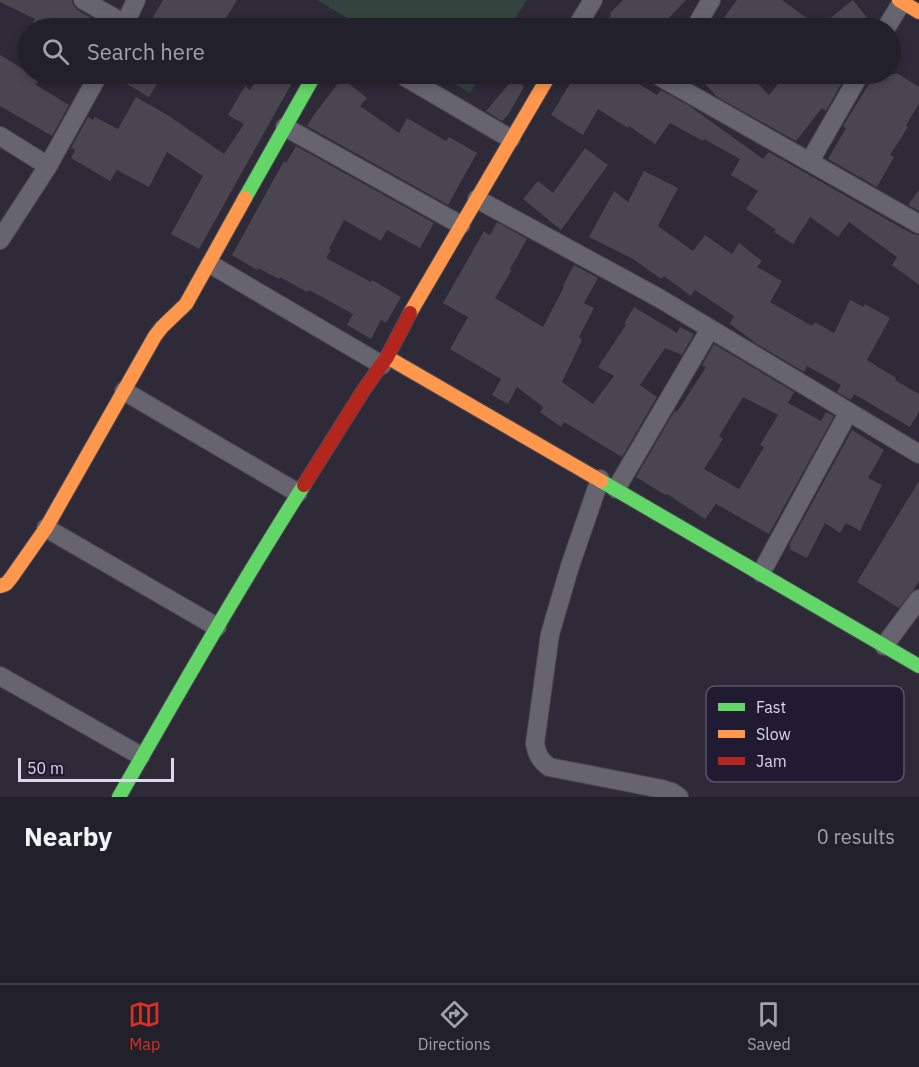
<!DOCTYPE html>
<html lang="en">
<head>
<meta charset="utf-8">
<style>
  :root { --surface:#22202a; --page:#2a2832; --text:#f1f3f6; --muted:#a2a3a8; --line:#3f3e47; --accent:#d93025 }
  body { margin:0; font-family:"IBM Plex Sans",sans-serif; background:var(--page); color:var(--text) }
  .scale { position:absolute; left:18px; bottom:15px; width:156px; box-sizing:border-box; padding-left:6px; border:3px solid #dbd8e9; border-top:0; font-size:16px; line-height:21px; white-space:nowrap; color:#dbd8e9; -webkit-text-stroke:4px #201b33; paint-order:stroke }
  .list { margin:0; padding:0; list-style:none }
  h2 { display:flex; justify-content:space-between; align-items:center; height:78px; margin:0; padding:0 24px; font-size:26px }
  h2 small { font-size:20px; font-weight:400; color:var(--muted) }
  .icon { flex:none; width:33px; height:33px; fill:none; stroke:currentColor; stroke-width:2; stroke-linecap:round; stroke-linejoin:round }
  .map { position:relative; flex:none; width:919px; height:797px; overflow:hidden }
  .search { position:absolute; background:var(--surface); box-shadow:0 3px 9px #0003; left:18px; right:18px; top:18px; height:66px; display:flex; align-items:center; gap:15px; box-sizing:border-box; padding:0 21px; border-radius:33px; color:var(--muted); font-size:22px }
  .sheet { height:186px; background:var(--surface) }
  nav { display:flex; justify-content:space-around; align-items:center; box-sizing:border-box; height:84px; border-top:2px solid var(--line); background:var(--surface); font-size:16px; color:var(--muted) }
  nav a { display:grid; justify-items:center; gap:3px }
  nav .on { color:var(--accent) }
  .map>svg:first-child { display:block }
</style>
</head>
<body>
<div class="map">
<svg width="919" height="797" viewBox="0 0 919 797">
  <rect width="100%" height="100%" fill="#2e2a38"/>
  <path fill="#32443d" d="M317 0H527L509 28H364Z
    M438 74H482L470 93Z"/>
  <path fill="#494652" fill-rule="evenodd" d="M0 0H72L73 5 77 10 110 28H30L35 19 0 2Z
    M163 0H237L220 28H147Z
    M623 0H686L664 23 658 18 647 28H603L611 15 610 13Z
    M737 0H782L819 27 853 0 875 28H716Z
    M0 55 28 72V74H42L36 85 69 105 52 136 0 106Z
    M110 74H163L149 97Z
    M260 74H297L199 249 171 234 203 176 167 152 149 187 117 170 110 181 71 158 75 150 71 148 88 117 93 120 95 117 118 129 136 97 169 116 224 154 244 124 228 115 245 86 250 90Z
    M576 74H623L657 95 661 90 688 105 763 159 769 152 893 223 913 234 919 235V285L892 265 897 257 849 222 838 237 810 217 793 244 774 232 776 230 746 209 758 191 731 175 740 159 704 139 703 141 670 123 655 144 629 126 628 128 598 109 583 135 551 115Z
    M696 74H749L769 95 782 79 785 81 791 74H837L844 79 826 111 822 108 796 141 717 97Z
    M875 74H898L919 87V104L906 125 908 127 890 155 894 157 877 187 828 159 846 128 843 126Z
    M342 78 367 98 360 106 399 133 407 118 446 141 449 137 477 153 448 205 307 126 313 116Z
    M514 78 524 87 508 115 502 121 486 111Z
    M296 146 434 223 420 248 387 230 381 241 344 220 329 249 331 250 326 258 371 282 372 280 401 297 386 323 381 320 371 339 347 325 353 314 309 290 307 292 280 277 279 279 258 268 257 270 232 255 284 161 286 163Z
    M585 148 608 165 561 230 523 199 538 181 553 193Z
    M644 171 678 188 658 226 693 251 705 235 732 254 739 243 762 261 757 267 782 281 770 302 812 326 815 322 834 333 850 300 864 307 865 304 890 318 867 360 896 378 895 380 919 394V412L910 427 854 394 851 400 837 392 841 385 807 366 804 372 757 344 730 324 734 316 695 290 691 296 664 276 661 279 633 259 589 237 614 191 628 202Z
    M919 190V211L908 205Z
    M497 222 527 239 510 269 512 270 495 298 543 327 564 287 563 286 574 265 598 278 584 303 594 308 579 337 582 340 562 382 593 404 614 376 598 367 626 325 624 324 634 307 677 333 680 327 694 334 682 355 665 348 640 385 657 397 622 457 564 422 561 427 540 412 543 407 517 387 508 404 492 395 501 379 450 349 468 317 443 303 484 231 490 235Z
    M714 344 794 392 788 403 821 421 826 412 834 416 769 534 716 504 705 519 667 494 665 495 636 477 675 410 677 412 706 367 702 365ZM743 397 778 415 760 445 764 447 739 489 704 469 723 439 719 436Z
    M852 430 884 450 868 478 882 485 860 531 846 523 840 533 825 523 807 558 789 549 791 546 789 545Z
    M919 481V581L914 589 899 608 857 582Z"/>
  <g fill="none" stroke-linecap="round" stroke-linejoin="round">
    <g stroke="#4a4753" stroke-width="20">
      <path id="street" d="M83 0 125 24
        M123 28 136 0
        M576 28 593 0
        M695 28 711 0
        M886 28 902 2
        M400 74 511 139
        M655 74 919 224
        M285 127 461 225
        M0 136 48 166
        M810 161 860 74
        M477 199 659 298 919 454
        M0 240 48 166 99 74
        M210 264 382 365
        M124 391 298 493
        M600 479 570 566 550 634 535 743C537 755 540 760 549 767L662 789 672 792 679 797
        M616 489 710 329
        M46 528 217 627
        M761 573 848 413
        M884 646 919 599
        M0 676 141 756"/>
    </g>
    <g stroke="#4a4753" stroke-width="16">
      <path id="fast" d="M245 198 315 74
        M601 481 919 666
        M119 797C179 692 239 587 304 485"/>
    </g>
    <g stroke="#4a4753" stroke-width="16">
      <path id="slow" d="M899 0 919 12
        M410 313 550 74
        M387 357 601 481
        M0 586 6 584 11 578 46 528 155 336 162 327 186 304 245 198"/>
    </g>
    <g stroke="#4a4753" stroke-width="16">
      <path id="jam" d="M304 485 363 391 387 357 410 313"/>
    </g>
    <use href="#street" stroke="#66646f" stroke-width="18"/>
    <use href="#fast" stroke="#63d668" stroke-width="14"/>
    <use href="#slow" stroke="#ff974d" stroke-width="14"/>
    <use href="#jam" stroke="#b3261e" stroke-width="14"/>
  </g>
  <rect x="706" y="686" width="198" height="96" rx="9" fill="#201b33" stroke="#58546a" stroke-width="1.5"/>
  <rect x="718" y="703" width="27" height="8" fill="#63d668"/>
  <rect x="718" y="730" width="27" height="8" fill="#ff974d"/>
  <rect x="718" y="757" width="27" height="8" fill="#b3261e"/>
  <g font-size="16" fill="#dbd8e9">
    <text x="756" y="713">Fast</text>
    <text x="756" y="740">Slow</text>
    <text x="756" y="767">Jam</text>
  </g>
</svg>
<div class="scale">50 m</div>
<div class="search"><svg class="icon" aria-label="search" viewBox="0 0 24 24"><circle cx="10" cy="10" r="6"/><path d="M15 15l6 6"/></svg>Search here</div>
</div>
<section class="sheet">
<h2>Nearby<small>0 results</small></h2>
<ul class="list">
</ul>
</section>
<nav>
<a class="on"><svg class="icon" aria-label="map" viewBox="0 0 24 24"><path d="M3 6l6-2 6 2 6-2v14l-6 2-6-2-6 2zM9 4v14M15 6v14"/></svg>Map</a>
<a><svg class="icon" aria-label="directions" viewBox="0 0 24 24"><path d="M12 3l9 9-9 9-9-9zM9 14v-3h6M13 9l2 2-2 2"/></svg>Directions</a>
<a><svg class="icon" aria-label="saved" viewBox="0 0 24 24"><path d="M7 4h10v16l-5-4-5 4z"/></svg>Saved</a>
</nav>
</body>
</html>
